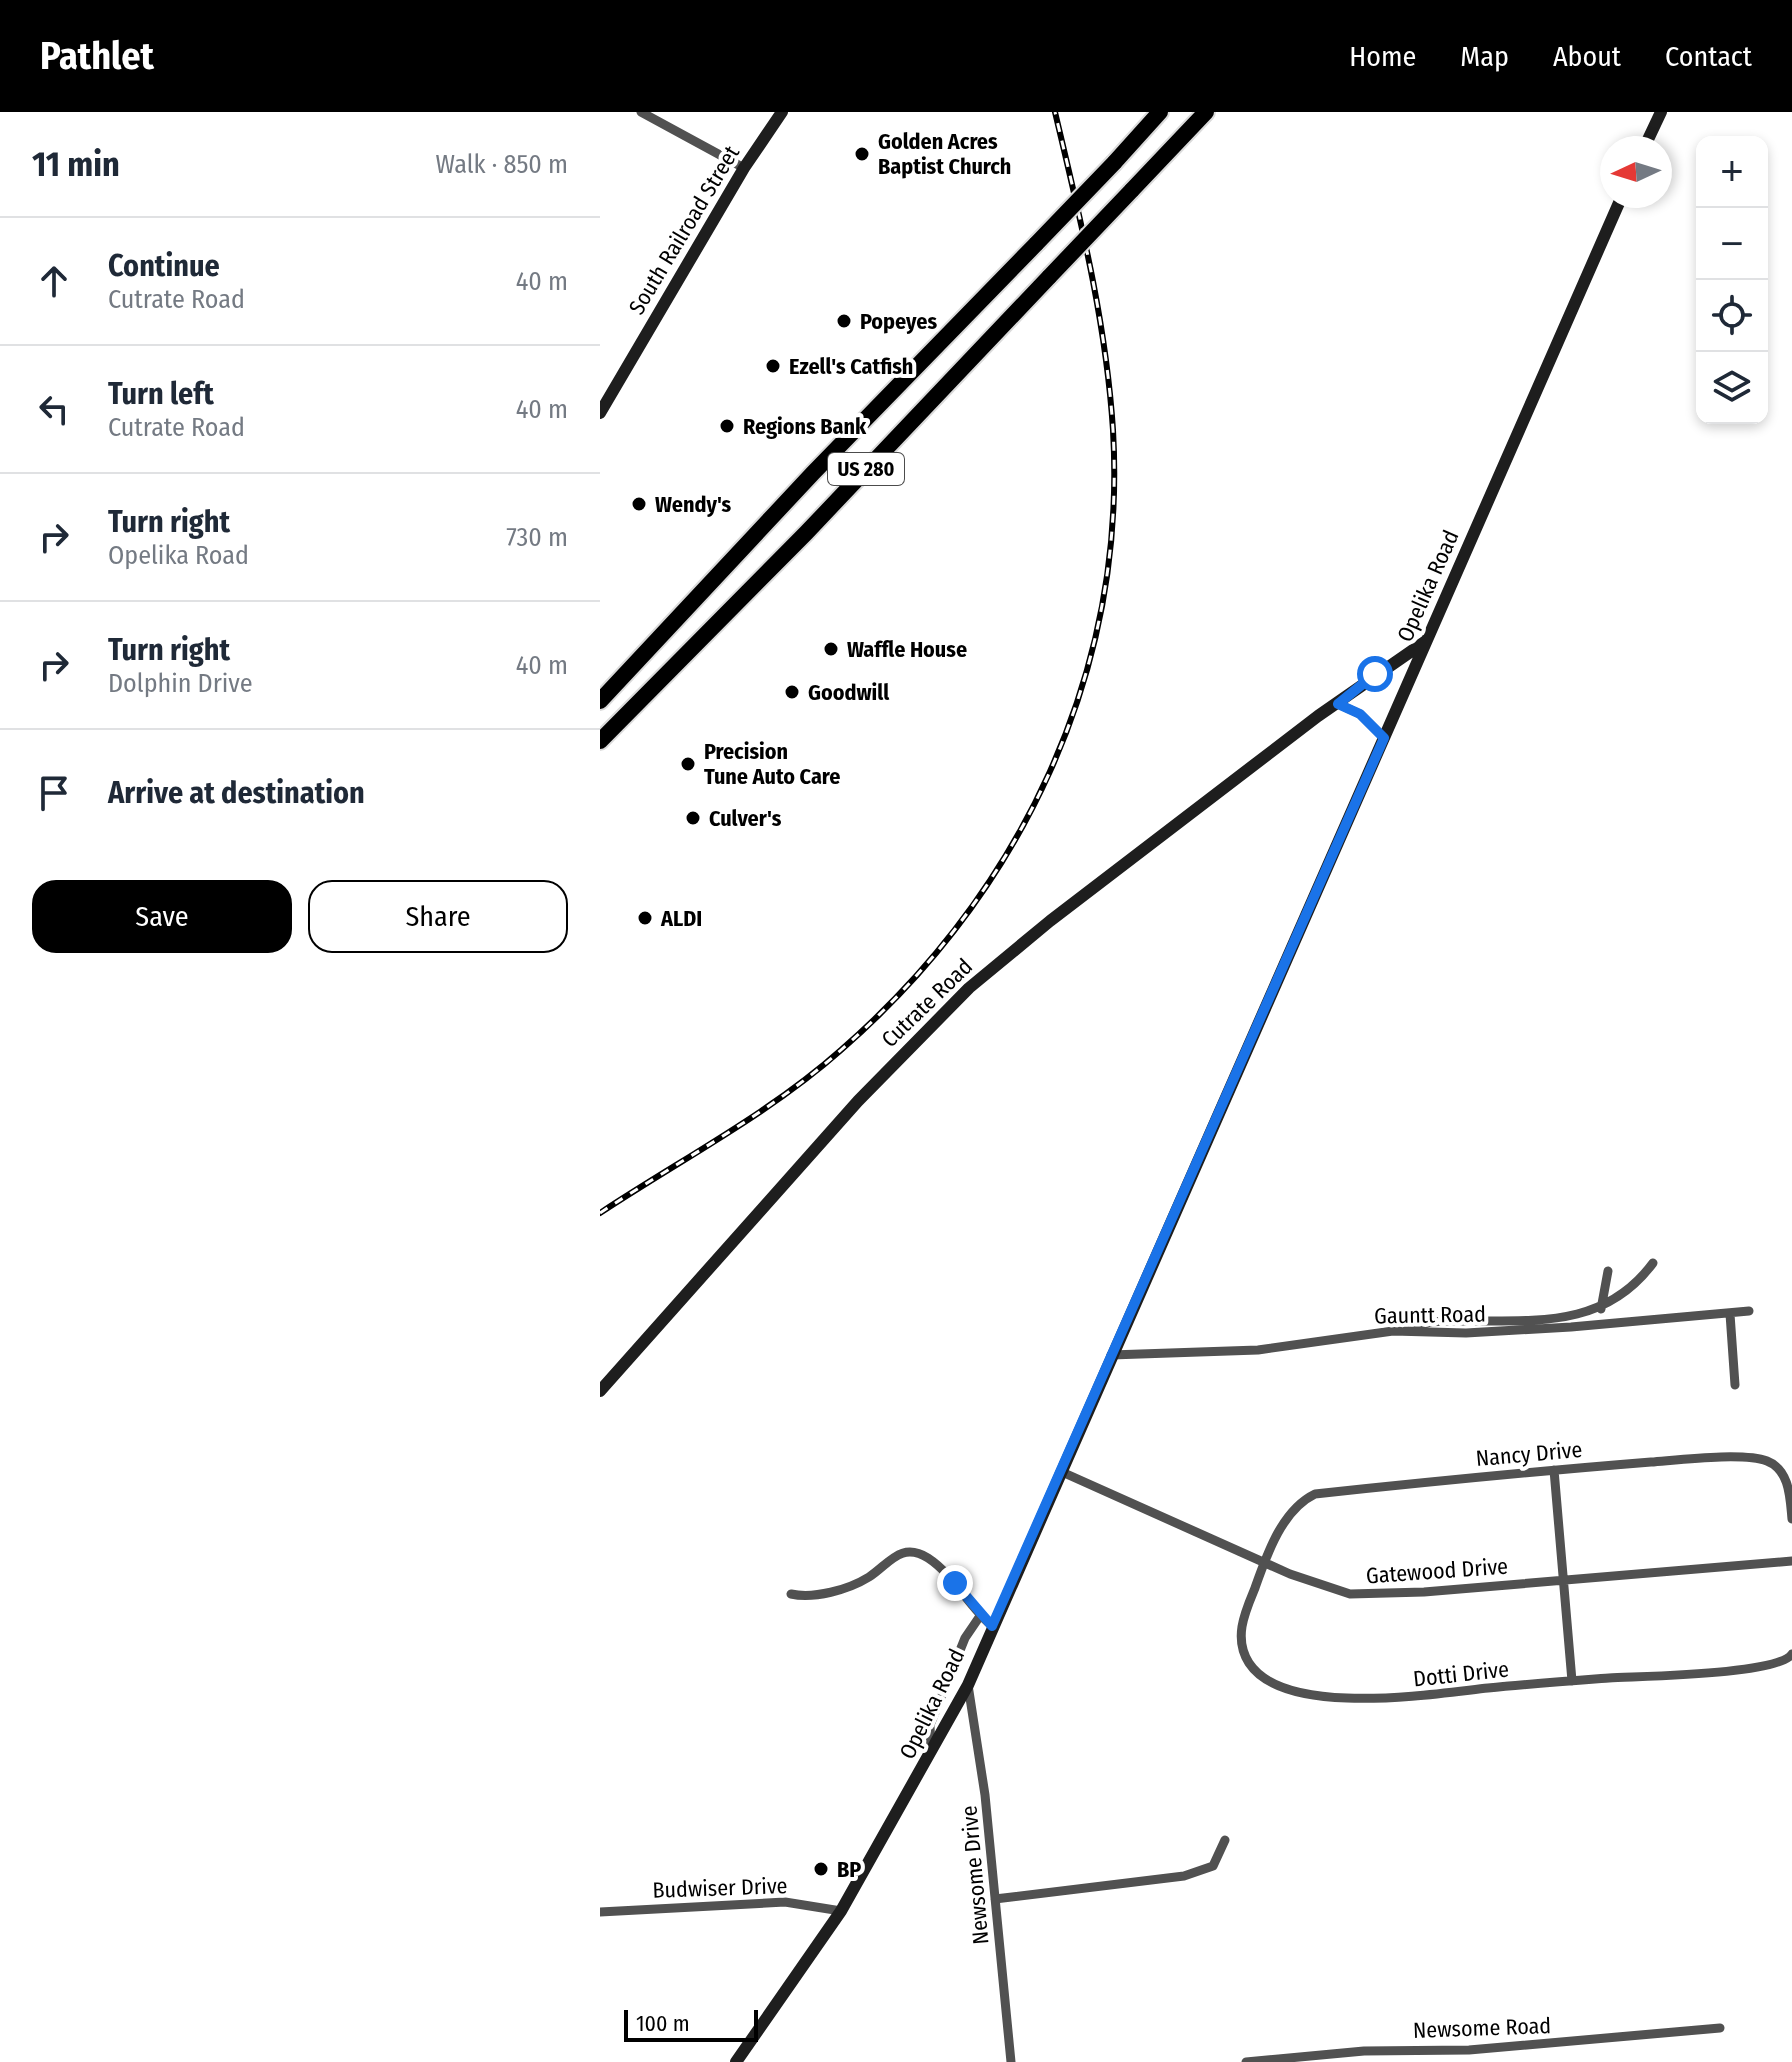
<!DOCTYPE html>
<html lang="en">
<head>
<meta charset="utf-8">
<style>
  :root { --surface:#fff; --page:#f6f6f7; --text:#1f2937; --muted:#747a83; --line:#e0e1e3; --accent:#000 }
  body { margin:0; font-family:"Fira Sans Condensed",sans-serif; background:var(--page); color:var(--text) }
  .controls { position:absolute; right:24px; top:24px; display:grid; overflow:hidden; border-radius:16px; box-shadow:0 4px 12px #0003 }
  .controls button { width:72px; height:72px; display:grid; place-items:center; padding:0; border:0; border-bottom:2px solid var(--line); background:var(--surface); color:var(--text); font:40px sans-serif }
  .compass { position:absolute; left:1000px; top:24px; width:72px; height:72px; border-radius:50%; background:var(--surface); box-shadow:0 4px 12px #0003; rotate:266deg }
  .scale { position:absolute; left:24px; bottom:20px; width:134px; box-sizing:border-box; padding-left:8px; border:4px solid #000; border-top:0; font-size:22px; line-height:28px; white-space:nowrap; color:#000; -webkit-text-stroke:6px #fff; paint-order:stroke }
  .stop { position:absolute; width:24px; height:24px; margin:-18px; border:6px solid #1a73e8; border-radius:50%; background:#fff }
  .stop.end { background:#1a73e8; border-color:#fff; box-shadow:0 2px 8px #0008 }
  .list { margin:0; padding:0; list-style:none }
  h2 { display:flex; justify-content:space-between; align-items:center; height:104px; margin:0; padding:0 32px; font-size:34px }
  h2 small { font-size:26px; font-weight:400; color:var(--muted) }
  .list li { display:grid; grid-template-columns:52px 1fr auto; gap:24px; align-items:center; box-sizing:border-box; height:128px; padding:0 32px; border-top:2px solid var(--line) }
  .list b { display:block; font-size:30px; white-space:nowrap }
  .list p { margin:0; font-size:26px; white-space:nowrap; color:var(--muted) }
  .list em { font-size:26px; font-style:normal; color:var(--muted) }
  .actions { display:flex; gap:16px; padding:24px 32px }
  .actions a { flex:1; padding:18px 0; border:2px solid var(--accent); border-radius:24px; text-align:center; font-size:28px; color:var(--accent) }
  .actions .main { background:var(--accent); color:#fff }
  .icon { flex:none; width:44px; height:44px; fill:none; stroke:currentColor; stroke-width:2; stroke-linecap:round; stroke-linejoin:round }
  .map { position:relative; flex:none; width:1192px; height:1950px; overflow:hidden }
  header { display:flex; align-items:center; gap:48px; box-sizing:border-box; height:112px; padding:0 40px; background:var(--accent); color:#fff }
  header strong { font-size:38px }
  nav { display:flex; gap:44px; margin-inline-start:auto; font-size:28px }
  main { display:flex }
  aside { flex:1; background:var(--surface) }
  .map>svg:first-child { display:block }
</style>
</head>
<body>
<header>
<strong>Pathlet</strong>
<nav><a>Home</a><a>Map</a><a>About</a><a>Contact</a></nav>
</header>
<main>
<aside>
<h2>11 min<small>Walk · 850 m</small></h2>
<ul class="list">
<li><svg class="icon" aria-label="ahead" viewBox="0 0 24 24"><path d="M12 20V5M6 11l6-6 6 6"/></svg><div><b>Continue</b><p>Cutrate Road</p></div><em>40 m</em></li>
<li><svg class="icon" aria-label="left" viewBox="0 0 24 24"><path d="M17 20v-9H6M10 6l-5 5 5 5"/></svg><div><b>Turn left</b><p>Cutrate Road</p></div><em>40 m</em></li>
<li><svg class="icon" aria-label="right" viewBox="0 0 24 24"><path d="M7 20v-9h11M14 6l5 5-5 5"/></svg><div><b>Turn right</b><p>Opelika Road</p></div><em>730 m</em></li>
<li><svg class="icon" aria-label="right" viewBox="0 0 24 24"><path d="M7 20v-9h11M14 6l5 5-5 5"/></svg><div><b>Turn right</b><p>Dolphin Drive</p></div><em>40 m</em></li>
<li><svg class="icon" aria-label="arrive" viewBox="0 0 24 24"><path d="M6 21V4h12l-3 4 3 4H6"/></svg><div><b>Arrive at destination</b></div></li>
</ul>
<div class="actions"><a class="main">Save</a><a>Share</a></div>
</aside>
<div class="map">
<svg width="1192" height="1950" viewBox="0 0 1192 1950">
  <rect width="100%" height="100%" fill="#fff"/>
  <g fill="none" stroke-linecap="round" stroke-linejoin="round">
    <g stroke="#dbdbdb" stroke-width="20">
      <path id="highway" d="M514 51 560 0
        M531 79 606 0
        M0 589 213 361 437 131
        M0 629 206 421 450 164"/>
    </g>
    <path stroke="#515151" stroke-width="9" d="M41 0 144 56
      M738 592 760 602 784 626
      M1001 1197 1008 1159
      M1130 1202 1135 1273
      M806 1218C827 1207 848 1209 872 1209 943 1209 1007 1213 1053 1151
      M511 1243 658 1238 793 1219 866 1221 971 1215 1149 1199
      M954 1358 972 1569
      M462 1360 690 1462 750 1482 824 1480 1192 1449
      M1192 1407C1190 1386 1190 1358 1167 1349 1143 1340 1078 1348 1051 1350 939 1359 827 1370 715 1382 682 1398 667 1442 655 1476 645 1500 633 1526 649 1551 685 1606 832 1582 888 1576 928 1572 969 1569 1009 1566 1042 1564 1177 1563 1192 1542
      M191 1482C214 1487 248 1478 269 1465 289 1452 301 1429 328 1446 354 1463 368 1494 392 1514
      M368 1573 385 1683 411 1950
      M331 1640 330 1613 365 1526 380 1504
      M395 1787 584 1764 613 1754 625 1728
      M0 1800 185 1790 241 1799
      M646 1950 764 1939 869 1938 1120 1916"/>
    <path stroke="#1e1e1e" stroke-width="12" d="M1044 36 1061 0
      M0 301 144 56 182 0
      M0 1279 258 989 369 876 450 809 718 604 826 529
      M136 1950 241 1799 368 1573 1022 84"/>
    <use href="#highway" stroke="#000" stroke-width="16"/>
    <g stroke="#000" stroke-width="6">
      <path id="rail" d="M0 1101C80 1048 169 1002 241 938 421 781 527 560 513 318 506 209 480 106 455 0"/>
    </g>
    <use href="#rail" stroke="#fff" stroke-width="3" stroke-dasharray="9" stroke-linecap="butt"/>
    <g stroke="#dbdbdb" stroke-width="20" stroke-linecap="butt">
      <path id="highway-bridge" d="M437 131 514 51
        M450 164 531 79"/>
    </g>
    <use href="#highway-bridge" stroke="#000" stroke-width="16"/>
  </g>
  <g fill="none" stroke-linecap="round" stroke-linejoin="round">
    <path stroke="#1a73e8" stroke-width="10" d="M355 1471 392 1514 784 626 760 602 738 592 775 562"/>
  </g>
  <g fill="#000" stroke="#fff" stroke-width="3">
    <circle cx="262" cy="42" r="8"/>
    <circle cx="244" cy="209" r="8"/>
    <circle cx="173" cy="254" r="8"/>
    <circle cx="127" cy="314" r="8"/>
    <circle cx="39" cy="392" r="8"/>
    <circle cx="231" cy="537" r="8"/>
    <circle cx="192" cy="580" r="8"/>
    <circle cx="88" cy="652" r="8"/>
    <circle cx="93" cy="706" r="8"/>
    <circle cx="45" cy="806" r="8"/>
    <circle cx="221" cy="1757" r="8"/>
  </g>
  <g text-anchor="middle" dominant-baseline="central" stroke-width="8" stroke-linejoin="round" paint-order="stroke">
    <rect fill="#fff" stroke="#4c4c4c" stroke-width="2" x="228" y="341" width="76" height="32" rx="6"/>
    <g font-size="20" font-weight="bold" fill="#000">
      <text x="266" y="357">US 280</text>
    </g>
    <g font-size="22" font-weight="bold" fill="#000" stroke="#fff" text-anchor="start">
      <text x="278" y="29">Golden Acres<tspan x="278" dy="25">Baptist Church</tspan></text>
      <text x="260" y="209">Popeyes</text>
      <text x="189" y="254">Ezell's Catfish</text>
      <text x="143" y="314">Regions Bank</text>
      <text x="55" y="392">Wendy's</text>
      <text x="247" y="537">Waffle House</text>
      <text x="208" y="580">Goodwill</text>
      <text x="104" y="639">Precision<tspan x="104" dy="25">Tune Auto Care</tspan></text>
      <text x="109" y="706">Culver's</text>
      <text x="61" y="806">ALDI</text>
      <text x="237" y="1757">BP</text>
    </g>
    <g font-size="22" fill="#000" stroke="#fff">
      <text transform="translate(84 118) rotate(-59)">South Railroad Street</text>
      <text transform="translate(828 474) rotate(-66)">Opelika Road</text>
      <text transform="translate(327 891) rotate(-44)">Cutrate Road</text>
      <text transform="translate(830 1203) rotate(-1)">Gauntt Road</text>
      <text transform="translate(929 1342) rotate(-5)">Nancy Drive</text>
      <text transform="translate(837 1459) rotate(-4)">Gatewood Drive</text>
      <text transform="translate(861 1562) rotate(-6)">Dotti Drive</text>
      <text transform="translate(332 1592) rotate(-64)">Opelika Road</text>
      <text transform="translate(375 1763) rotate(-95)">Newsome Drive</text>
      <text transform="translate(120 1776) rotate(-2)">Budwiser Drive</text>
      <text transform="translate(882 1916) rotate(-2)">Newsome Road</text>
    </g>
  </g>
</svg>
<div class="controls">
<button>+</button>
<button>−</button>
<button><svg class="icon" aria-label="locate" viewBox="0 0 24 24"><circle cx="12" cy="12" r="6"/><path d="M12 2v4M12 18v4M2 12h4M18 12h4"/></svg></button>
<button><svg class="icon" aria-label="layers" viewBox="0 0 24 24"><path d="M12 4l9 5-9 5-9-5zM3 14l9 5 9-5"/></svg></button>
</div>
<svg class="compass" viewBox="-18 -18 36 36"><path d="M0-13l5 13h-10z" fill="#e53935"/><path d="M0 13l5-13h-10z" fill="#747a83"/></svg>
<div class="scale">100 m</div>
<div class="stop" style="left:775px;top:562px"></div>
<div class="stop end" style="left:355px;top:1471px"></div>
</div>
</main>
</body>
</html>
